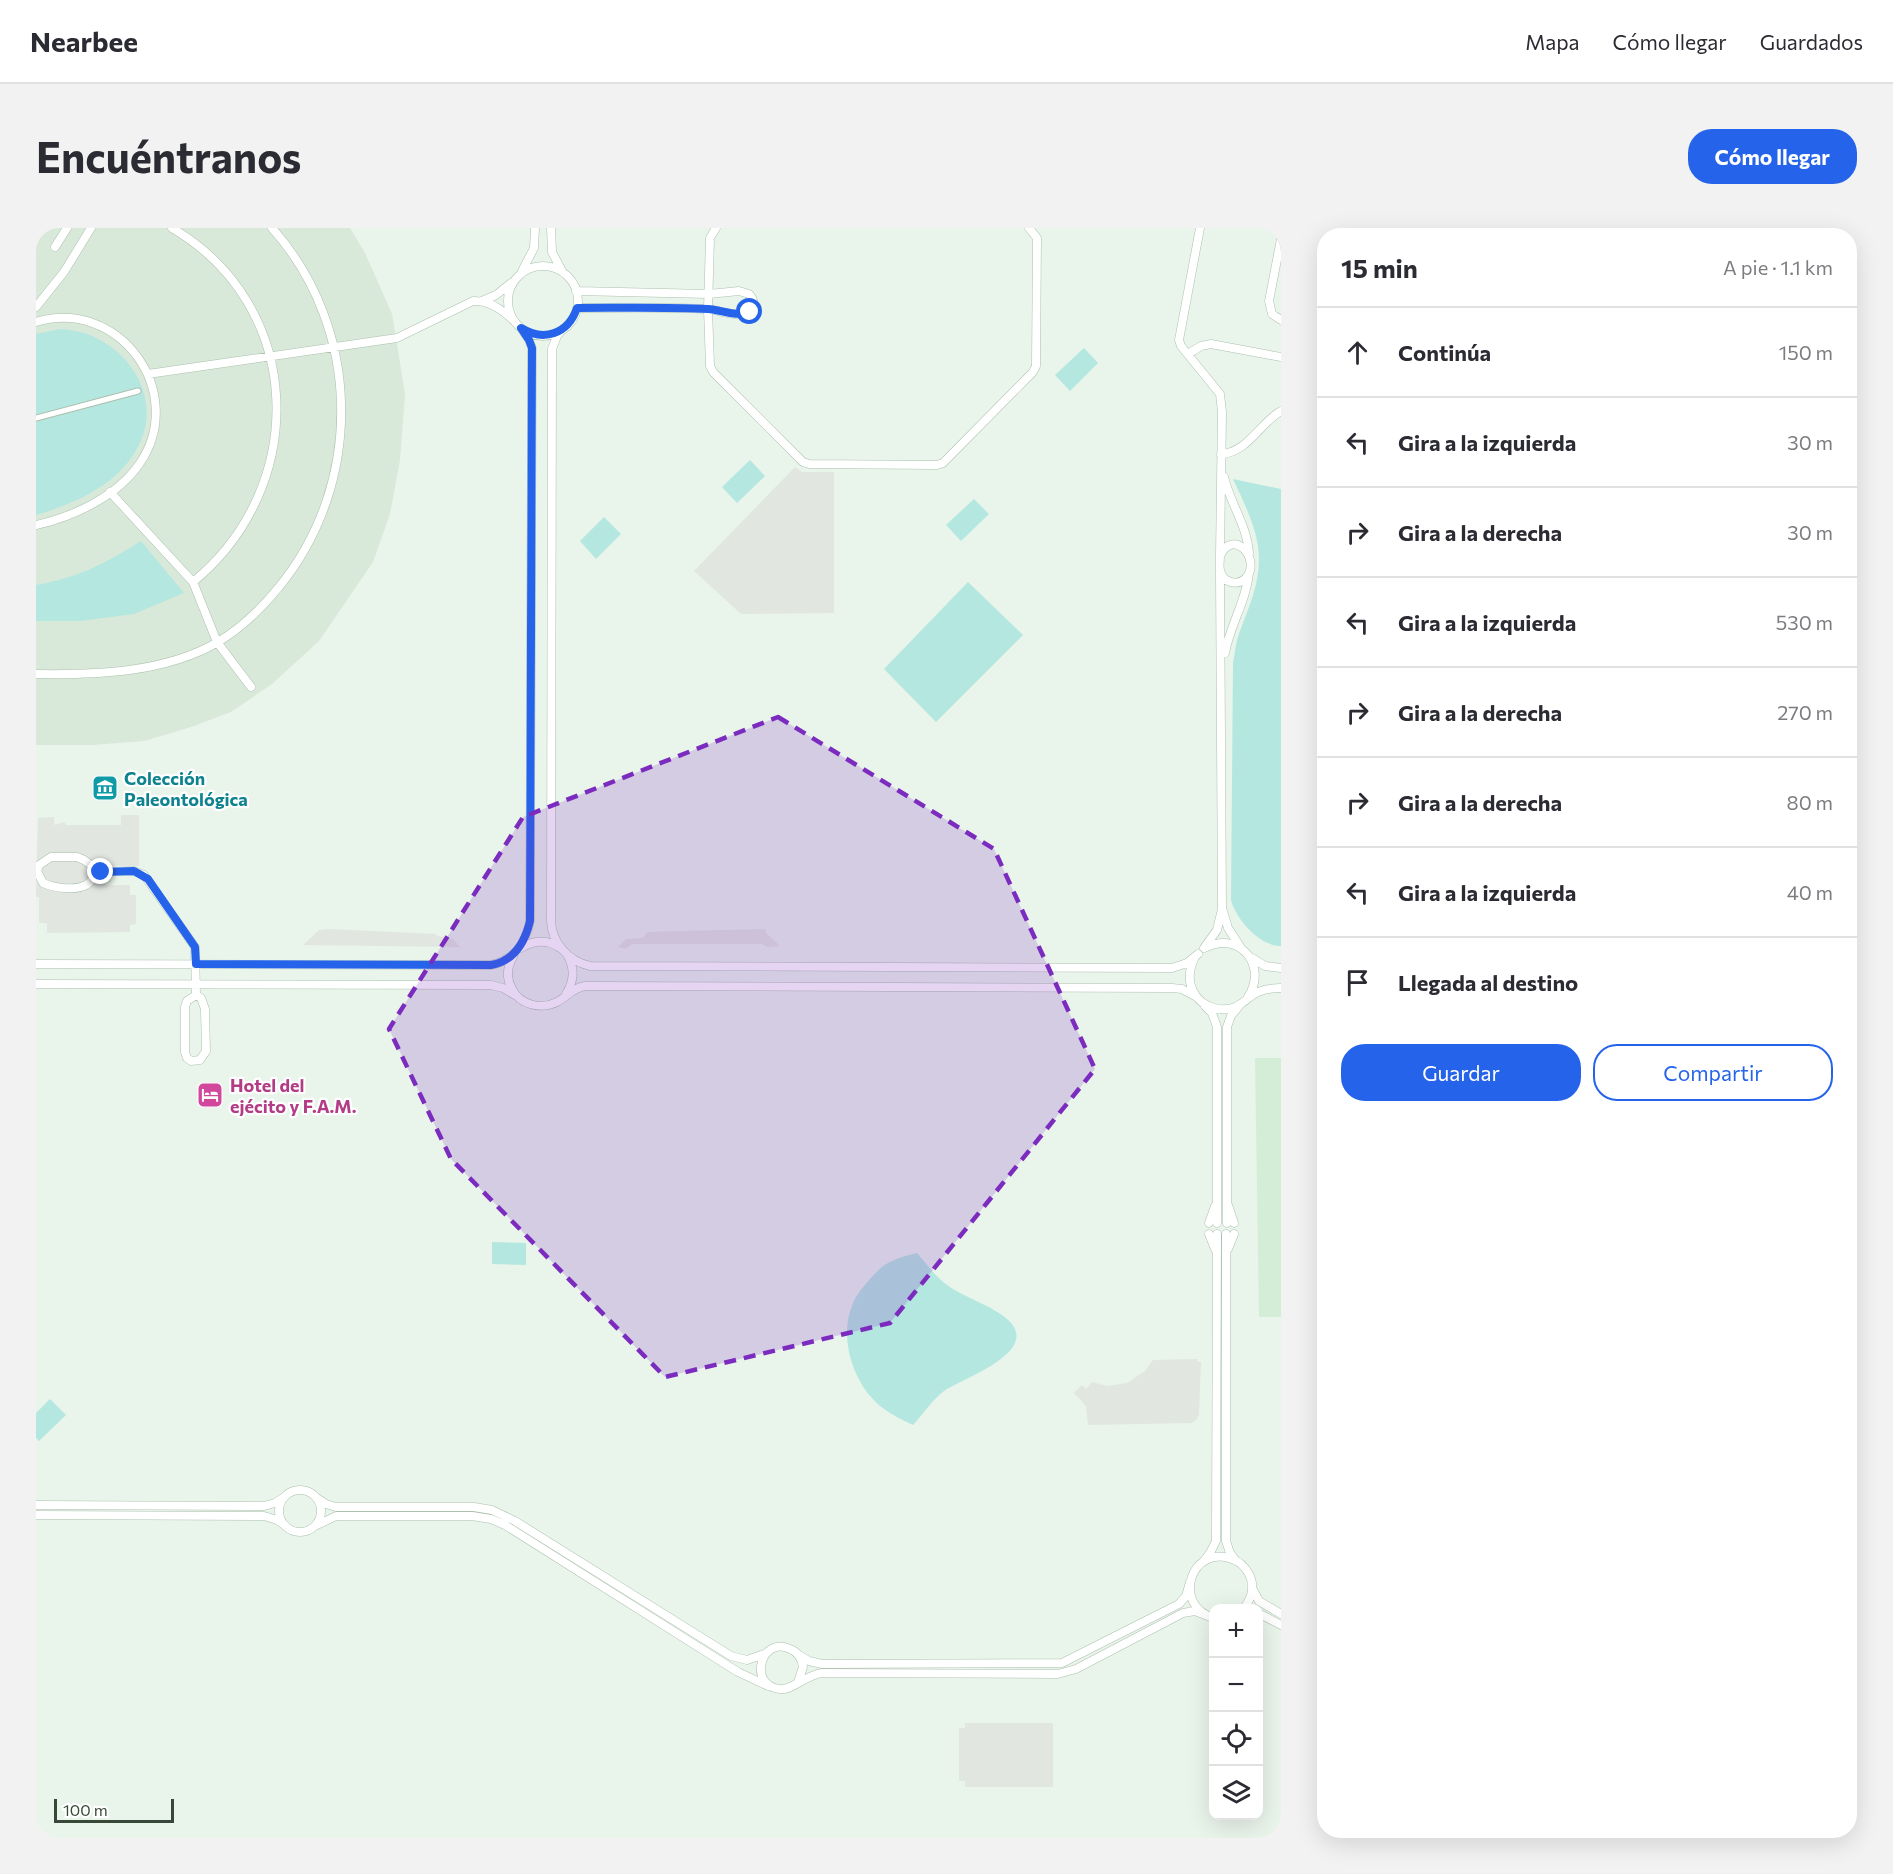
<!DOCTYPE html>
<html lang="es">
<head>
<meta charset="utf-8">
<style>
  :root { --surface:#fff; --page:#f2f2f3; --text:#2b2b33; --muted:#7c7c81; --line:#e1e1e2; --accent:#2563eb }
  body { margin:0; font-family:Commissioner,sans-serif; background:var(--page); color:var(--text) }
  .controls { position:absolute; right:18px; bottom:18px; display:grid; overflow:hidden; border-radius:12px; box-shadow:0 6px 24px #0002 }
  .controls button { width:54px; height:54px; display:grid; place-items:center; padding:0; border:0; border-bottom:2px solid var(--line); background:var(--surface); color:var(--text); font:30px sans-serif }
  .scale { position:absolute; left:18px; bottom:15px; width:120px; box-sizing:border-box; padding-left:6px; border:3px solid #384838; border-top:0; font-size:16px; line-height:21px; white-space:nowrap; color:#384838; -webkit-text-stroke:4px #fff; paint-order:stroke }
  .stop { position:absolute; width:18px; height:18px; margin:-14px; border:4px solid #2563eb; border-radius:50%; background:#fff }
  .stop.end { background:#2563eb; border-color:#fff; box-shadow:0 2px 6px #0008 }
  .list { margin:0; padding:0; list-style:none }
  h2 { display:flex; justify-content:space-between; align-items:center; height:78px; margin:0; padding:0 24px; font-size:26px }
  h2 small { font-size:20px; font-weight:400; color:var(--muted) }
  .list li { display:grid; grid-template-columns:39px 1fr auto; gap:18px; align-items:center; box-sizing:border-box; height:90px; padding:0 24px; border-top:2px solid var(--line) }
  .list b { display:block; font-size:22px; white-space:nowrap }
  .list em { font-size:20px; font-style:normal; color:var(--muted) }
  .actions { display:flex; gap:12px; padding:18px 24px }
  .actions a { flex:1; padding:14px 0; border:2px solid var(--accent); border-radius:24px; text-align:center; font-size:21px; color:var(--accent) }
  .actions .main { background:var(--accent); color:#fff }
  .icon { flex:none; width:33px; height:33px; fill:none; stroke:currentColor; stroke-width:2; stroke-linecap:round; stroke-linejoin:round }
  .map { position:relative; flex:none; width:1245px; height:1610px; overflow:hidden; border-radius:24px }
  header { display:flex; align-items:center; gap:36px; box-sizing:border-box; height:84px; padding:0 30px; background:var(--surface); border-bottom:2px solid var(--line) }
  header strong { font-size:28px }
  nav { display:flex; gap:33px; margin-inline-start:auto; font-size:21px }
  .intro { display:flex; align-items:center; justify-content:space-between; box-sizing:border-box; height:144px; padding:0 36px }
  h1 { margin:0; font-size:42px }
  .button { padding:15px 27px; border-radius:24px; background:var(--accent); color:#fff; font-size:21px; font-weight:700 }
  main { display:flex; gap:36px; padding:0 36px }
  aside { flex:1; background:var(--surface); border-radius:24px; box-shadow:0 6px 24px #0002 }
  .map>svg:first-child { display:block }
</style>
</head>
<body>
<header>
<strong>Nearbee</strong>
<nav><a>Mapa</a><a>Cómo llegar</a><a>Guardados</a></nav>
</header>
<div class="intro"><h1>Encuéntranos</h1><a class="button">Cómo llegar</a></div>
<main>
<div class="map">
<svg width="1245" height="1610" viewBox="0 0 1245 1610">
  <rect width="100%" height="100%" fill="#e9f4eb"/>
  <path fill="#d8e8d9" d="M0 0H314L329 25 356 86 369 166 364 232 354 286 337 334 283 413 236 456 195 484 155 499 108 513 56 517H0Z"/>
  <path fill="#d4edd7" d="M1219 830H1245V1089H1223Z"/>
  <path fill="#b4e7e0" d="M24 101C85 103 134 168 99 224 78 259 37 276 0 287V106Z
    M1048 120 1062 135 1034 163 1019 147Z
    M714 232 729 248 701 275 686 259Z
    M1197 251 1245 261V718C1223 718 1200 691 1195 672L1197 435C1199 424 1200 413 1204 403 1213 379 1223 357 1223 331 1223 303 1208 275 1197 251Z
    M938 271 953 286 925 313 910 297Z
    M568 289 585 306 560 331 544 313Z
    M105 313 148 365 98 386 44 393H0V357C44 349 68 336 105 313Z
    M932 354 987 407 900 494 848 441Z
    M456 1014 490 1015V1037L456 1036Z
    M881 1025C889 1034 896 1044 905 1052 921 1067 948 1074 966 1087 1014 1121 929 1149 908 1163 897 1171 887 1186 877 1197 862 1190 846 1182 835 1169 815 1146 804 1107 816 1078 819 1068 827 1059 834 1051 838 1047 842 1042 847 1038 858 1031 869 1028 881 1025Z
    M14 1171 30 1187 3 1213 0 1210V1185Z"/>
  <path fill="#e1e6e1" d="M759 239 766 244H798V385L705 386 658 343Z
    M85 587H103V638H69V657H94V667H100V696L94 697V704L11 705V695H3V669H0L2 590 18 589V597L29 594 30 597H85Z
    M294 701 400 706 401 708 417 711 424 719 267 717 283 702Z
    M729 701 730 705 744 718 731 719 726 716H596L590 721 582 719 590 711 607 710 611 704Z
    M1161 1131 1162 1134H1165L1163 1187 1160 1192 1155 1195 1052 1197 1050 1178 1038 1165 1046 1157 1050 1161 1056 1154 1071 1158 1091 1155 1109 1143 1117 1132Z
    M929 1495H1017V1559H929V1553H923V1500H929Z"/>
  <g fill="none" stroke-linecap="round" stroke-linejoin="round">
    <g stroke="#acc0ae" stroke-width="7">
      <path id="pedestrian" d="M0 190 102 163"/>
    </g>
    <g stroke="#acc0ae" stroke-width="9">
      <path id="minor" d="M136 0C269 78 274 258 157 354
        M515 0 516 24 526 43
        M680 0 674 10 672 81 674 138 677 144 767 234 773 236 901 237 907 235 997 144 1000 138 1001 10 993 0
        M1164 0 1143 112 1145 118 1184 166 1186 184 1184 328C1184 332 1183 338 1184 342 1186 354 1201 359 1210 350 1226 331 1197 299 1184 328
        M1245 11 1233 73 1236 86 1245 92
        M19 19 31 0
        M472 73a35 35 0 1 1 70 0a35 35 0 1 1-70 0Z
        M486 43 498 20 499 0
        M540 63 673 66 703 63 713 66C720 73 719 85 708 86 696 88 683 82 671 81 628 79 584 80 541 80
        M446 73 460 67 475 55
        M0 79 28 44 55 0
        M0 94C83 69 152 164 104 235 82 268 37 289 0 297
        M527 101 521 108 516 121 515 693C516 715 532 733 554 738L1136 740 1151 735 1162 726
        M1152 126 1165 118 1175 116 1245 129
        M112 146 361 110 437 73C453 72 467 82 478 93
        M1185 226C1211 225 1224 195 1245 183
        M1188 249C1194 275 1211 297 1213 325
        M74 264 157 354 181 414 215 459
        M1189 425C1194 397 1210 374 1213 345
        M0 446C59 447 129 445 182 414 205 400 226 380 243 359 328 255 326 101 236 0
        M65 644C59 648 55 654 50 657 39 663 18 660 7 655L1 643 3 637 15 629H41L48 632 65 644 98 643 108 647 159 719 160 767 151 773 149 779V824L151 830 155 833 164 832 170 823 169 781 165 770 160 767
        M1187 683 1192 700 1205 720
        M1171 719C1205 703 1232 739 1212 769
        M485 720C498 712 511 711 524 720
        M1168 720 1181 702 1186 681 1184 344
        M477 729C471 739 470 750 476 761 484 777 505 782 521 774 531 769 536 760 549 758L1136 760 1146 761 1159 768
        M1216 730 1229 738 1245 740
        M1158 731C1153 742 1152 753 1157 763 1166 781 1190 787 1206 775 1212 771 1215 767 1222 764 1229 761 1237 760 1245 760
        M0 736 455 737C478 732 490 714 494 693L496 120 493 112 485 100
        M0 756 455 757 467 760 479 767
        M530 766C538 753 539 742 532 728
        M1169 778 1176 785 1181 799V995
        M1192 977 1198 995
        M1173 995 1179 978
        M1191 995V799L1195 788 1203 778
        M1173 1006 1179 1021
        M1190 1006V1313L1194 1325 1200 1333
        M1192 1021 1198 1006
        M243 1283a21 21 0 1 1 42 0a21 21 0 1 1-42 0Z
        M281 1270 290 1276 300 1279H438L456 1282 479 1293 695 1428 711 1432 728 1426
        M0 1277 228 1278 239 1275 247 1270
        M0 1287 228 1288 241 1292 249 1297
        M279 1298 300 1288H436L455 1291 469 1297 702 1444 732 1458
        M1168 1333 1174 1325 1180 1313 1181 1006
        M1216 1360 1223 1373 1245 1386
        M1222 1385 1245 1397
        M1178 1390C1135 1377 1155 1316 1196 1331 1203 1333 1209 1339 1213 1346 1219 1358 1216 1370 1208 1380
        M763 1427 773 1433 786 1436 1026 1435 1143 1376 1150 1368 1154 1354
        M762 1454 767 1439C766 1431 762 1424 754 1421 725 1407 711 1458 744 1461 755 1463 770 1447 786 1445L1022 1446 1040 1441 1147 1385 1159 1383 1172 1388"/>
    </g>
    <use href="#pedestrian" stroke="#fff" stroke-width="5"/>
    <use href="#minor" stroke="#fff" stroke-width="8"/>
  </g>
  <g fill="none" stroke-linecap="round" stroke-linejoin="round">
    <path stroke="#2563eb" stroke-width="8" d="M65 644 98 643 112 651 159 719 160 736 455 737C478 733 489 714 494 693L496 120 493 112 485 100C508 114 532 106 541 80 585 80 628 79 672 81 686 82 700 89 714 84"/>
  </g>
  <path fill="#7b2cbf" fill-opacity="0.2" stroke="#7b2cbf" stroke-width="4.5" stroke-dasharray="12 8" stroke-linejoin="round" d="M742 489 958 621 1059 841 854 1095 629 1149 415 931 353 801 487 589Z"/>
  <defs>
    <g id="museum-square" transform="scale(1.35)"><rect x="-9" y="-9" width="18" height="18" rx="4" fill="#0f9aa8" stroke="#fff"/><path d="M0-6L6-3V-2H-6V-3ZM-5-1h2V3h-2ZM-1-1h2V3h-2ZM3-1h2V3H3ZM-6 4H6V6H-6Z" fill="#fff"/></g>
    <g id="hotel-square" transform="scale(1.35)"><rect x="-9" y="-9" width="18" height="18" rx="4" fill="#d1479c" stroke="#fff"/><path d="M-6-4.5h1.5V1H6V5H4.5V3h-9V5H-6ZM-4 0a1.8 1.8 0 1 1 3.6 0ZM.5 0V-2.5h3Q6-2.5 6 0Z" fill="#fff"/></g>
  </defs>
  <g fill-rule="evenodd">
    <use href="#museum-square" x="69" y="560"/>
    <use href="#hotel-square" x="174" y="867"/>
  </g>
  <g text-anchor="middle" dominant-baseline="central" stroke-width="4.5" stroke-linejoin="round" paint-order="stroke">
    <g font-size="18" font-weight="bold" fill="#0d838f" stroke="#fff" text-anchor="start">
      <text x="88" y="550">Colección<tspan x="88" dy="21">Paleontológica</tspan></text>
    </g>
    <g font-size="18" font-weight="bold" fill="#b23c85" stroke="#fff" text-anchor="start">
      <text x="194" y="857">Hotel del<tspan x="194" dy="21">ejécito y F.A.M.</tspan></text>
    </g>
  </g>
</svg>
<div class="controls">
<button>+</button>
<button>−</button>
<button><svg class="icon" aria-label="locate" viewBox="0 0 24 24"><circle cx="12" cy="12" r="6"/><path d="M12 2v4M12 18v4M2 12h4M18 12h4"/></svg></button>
<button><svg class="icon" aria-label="layers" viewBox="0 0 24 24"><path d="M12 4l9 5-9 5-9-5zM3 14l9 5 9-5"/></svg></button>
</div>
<div class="scale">100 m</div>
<div class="stop" style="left:714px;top:84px"></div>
<div class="stop end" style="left:65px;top:644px"></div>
</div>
<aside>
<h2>15 min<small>A pie · 1.1 km</small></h2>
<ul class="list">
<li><svg class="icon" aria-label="ahead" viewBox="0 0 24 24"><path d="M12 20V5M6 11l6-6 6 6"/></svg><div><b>Continúa</b></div><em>150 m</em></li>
<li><svg class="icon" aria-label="left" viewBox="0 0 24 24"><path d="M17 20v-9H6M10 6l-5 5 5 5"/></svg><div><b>Gira a la izquierda</b></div><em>30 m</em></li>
<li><svg class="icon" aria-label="right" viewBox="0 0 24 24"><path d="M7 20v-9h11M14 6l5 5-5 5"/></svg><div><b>Gira a la derecha</b></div><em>30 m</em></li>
<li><svg class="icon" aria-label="left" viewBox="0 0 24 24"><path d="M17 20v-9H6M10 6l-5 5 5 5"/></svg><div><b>Gira a la izquierda</b></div><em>530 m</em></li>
<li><svg class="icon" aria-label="right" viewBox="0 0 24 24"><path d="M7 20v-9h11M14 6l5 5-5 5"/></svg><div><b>Gira a la derecha</b></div><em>270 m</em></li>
<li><svg class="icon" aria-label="right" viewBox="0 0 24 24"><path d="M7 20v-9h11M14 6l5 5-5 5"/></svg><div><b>Gira a la derecha</b></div><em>80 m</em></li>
<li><svg class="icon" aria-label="left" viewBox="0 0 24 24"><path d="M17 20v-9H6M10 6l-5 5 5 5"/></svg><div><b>Gira a la izquierda</b></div><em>40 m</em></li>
<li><svg class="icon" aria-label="arrive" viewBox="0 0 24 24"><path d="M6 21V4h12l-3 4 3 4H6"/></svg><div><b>Llegada al destino</b></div></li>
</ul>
<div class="actions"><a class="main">Guardar</a><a>Compartir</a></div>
</aside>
</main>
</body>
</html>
